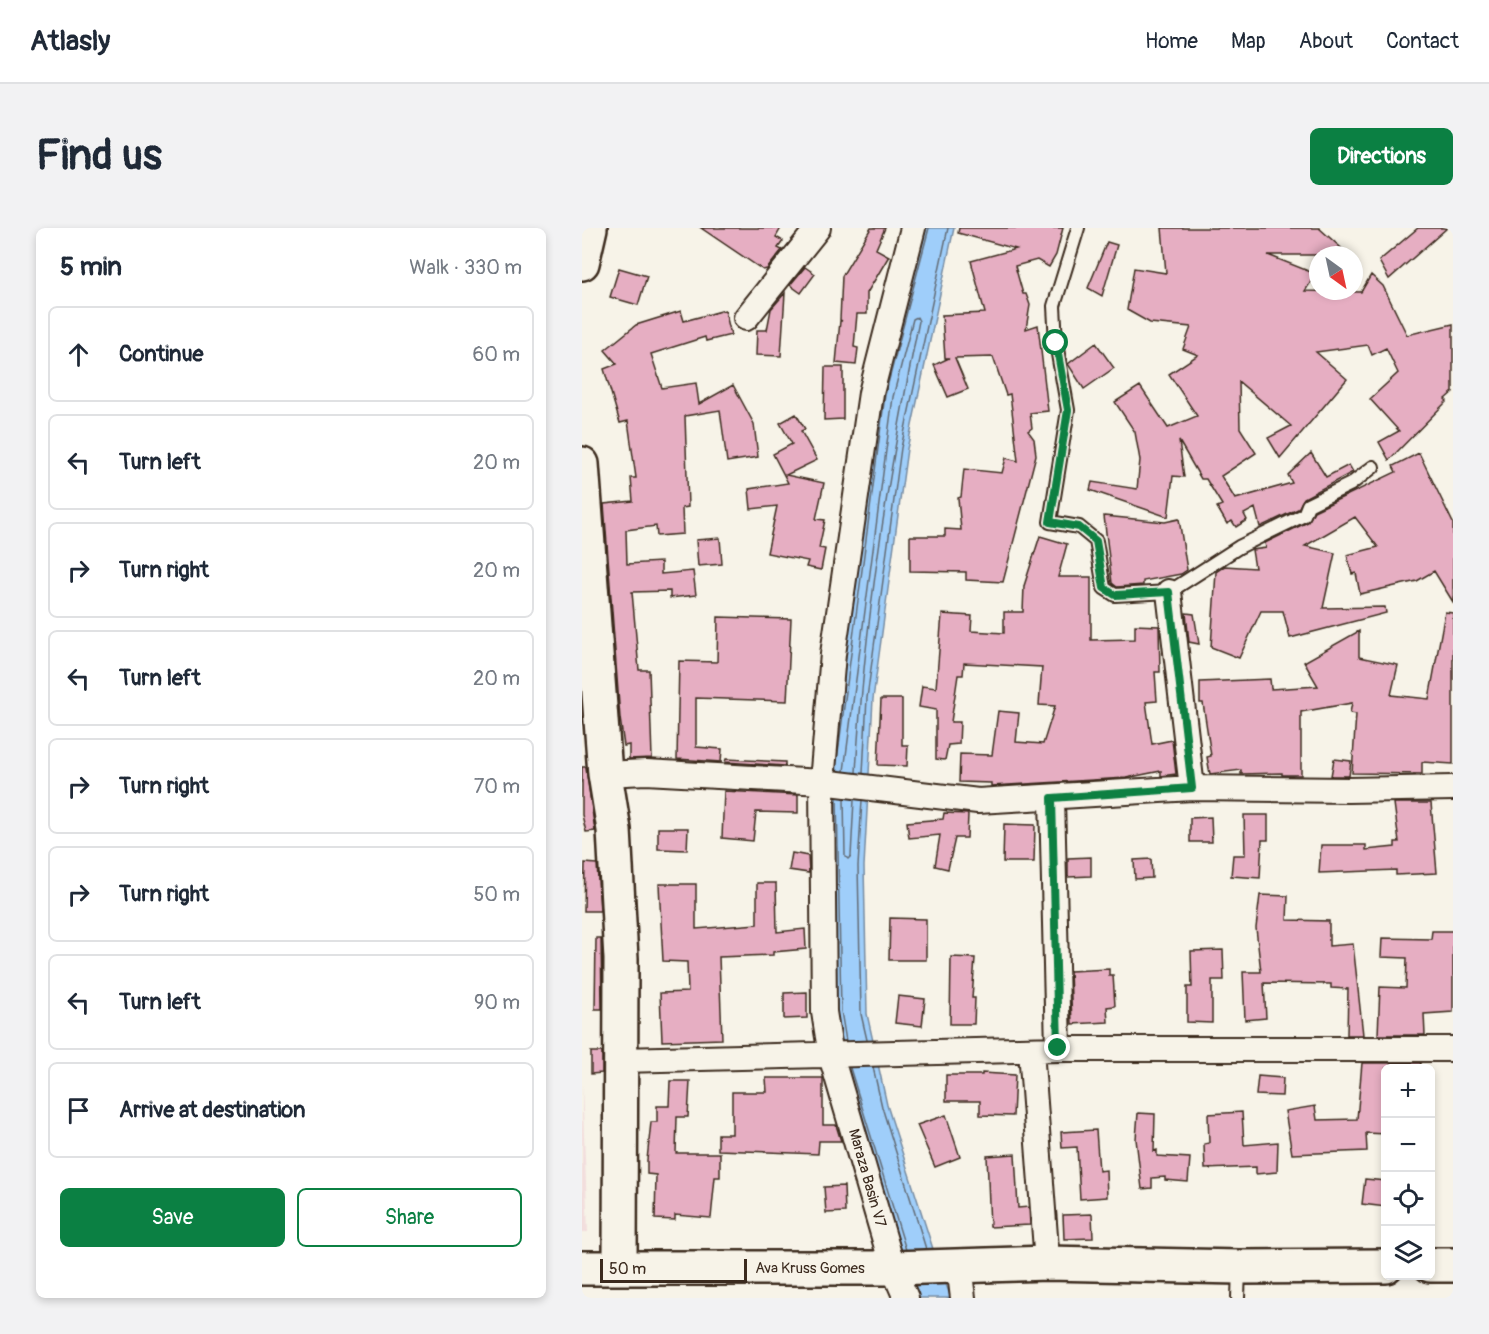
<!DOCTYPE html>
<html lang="en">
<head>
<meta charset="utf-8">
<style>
  :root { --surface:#fff; --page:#f2f2f3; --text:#1f2937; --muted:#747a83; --line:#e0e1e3; --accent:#0b8043 }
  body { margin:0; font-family:Pangolin,sans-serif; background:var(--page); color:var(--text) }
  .controls { position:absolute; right:18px; bottom:18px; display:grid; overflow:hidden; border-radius:9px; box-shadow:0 3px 9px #0003 }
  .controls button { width:54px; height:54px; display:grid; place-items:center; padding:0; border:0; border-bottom:2px solid var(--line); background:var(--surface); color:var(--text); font:30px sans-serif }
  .compass { position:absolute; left:727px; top:18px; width:54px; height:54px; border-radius:50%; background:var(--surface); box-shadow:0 3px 9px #0003; rotate:147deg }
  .scale { position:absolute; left:18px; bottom:15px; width:147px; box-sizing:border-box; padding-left:6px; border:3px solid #3b2a1e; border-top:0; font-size:16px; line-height:21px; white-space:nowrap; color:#3b2a1e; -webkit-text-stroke:4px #f7f3e8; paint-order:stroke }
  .stop { position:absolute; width:18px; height:18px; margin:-14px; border:4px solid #0b8043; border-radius:50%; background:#fff }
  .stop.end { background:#0b8043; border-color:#fff; box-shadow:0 2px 6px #0008 }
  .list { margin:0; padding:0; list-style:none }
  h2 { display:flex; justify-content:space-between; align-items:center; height:78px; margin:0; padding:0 24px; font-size:26px }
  h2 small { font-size:20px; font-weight:400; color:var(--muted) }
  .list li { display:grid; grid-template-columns:39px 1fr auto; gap:18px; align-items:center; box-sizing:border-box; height:96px; margin:0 12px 12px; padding:0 12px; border:2px solid var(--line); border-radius:9px }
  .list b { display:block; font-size:22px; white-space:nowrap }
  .list em { font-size:20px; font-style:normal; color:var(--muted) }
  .actions { display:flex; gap:12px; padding:18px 24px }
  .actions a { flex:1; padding:14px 0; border:2px solid var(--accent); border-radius:9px; text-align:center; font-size:21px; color:var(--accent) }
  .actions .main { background:var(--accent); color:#fff }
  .icon { flex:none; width:33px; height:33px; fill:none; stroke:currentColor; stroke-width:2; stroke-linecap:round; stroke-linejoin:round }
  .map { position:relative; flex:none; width:871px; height:1070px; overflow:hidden; border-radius:9px }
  header { display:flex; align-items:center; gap:36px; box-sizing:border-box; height:84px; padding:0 30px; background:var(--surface); border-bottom:2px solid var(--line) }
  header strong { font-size:28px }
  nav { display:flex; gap:33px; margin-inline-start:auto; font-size:21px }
  .intro { display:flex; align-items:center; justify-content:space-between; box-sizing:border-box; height:144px; padding:0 36px }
  h1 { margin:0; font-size:42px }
  .button { padding:15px 27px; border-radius:9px; background:var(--accent); color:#fff; font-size:21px; font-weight:700 }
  main { display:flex; gap:36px; padding:0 36px }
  aside { flex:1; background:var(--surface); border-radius:9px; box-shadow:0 3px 9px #0003 }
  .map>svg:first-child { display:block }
</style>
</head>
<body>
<header>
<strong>Atlasly</strong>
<nav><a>Home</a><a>Map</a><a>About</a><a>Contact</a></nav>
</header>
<div class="intro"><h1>Find us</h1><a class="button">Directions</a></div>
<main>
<aside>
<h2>5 min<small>Walk · 330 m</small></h2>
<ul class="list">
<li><svg class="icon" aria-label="ahead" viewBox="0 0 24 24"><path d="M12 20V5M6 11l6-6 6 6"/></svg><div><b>Continue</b></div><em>60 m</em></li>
<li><svg class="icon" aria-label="left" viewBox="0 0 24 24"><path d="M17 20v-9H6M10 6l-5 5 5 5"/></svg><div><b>Turn left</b></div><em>20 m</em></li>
<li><svg class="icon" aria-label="right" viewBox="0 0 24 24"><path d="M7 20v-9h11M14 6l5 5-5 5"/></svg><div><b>Turn right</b></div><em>20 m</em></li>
<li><svg class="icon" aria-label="left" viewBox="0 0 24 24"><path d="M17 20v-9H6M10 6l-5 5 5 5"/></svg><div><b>Turn left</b></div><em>20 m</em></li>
<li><svg class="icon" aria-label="right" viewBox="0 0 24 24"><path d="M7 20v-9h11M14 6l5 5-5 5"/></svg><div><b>Turn right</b></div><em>70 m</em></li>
<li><svg class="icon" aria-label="right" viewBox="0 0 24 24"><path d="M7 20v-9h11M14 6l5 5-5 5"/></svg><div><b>Turn right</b></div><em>50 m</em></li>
<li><svg class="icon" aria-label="left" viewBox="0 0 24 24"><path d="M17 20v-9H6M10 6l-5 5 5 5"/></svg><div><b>Turn left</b></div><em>90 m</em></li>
<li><svg class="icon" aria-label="arrive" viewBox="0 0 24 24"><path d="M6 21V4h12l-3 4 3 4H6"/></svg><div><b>Arrive at destination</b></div></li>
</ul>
<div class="actions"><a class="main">Save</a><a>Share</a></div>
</aside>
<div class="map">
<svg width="871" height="1070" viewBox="0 0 871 1070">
  <rect width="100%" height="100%" fill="#f7f3e8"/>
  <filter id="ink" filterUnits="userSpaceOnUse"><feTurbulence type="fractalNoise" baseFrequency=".0167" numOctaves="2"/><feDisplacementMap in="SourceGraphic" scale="12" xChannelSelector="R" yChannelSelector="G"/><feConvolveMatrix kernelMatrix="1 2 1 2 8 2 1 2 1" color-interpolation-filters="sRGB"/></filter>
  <g filter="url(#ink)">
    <path fill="#f2dedd" d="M0 857 6 1004H0Z"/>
    <path fill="#9fcefa" stroke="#778ca2" stroke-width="1.5" d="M342 0H372L325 221 291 471 282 638 285 786 305 877 351 1021 369 1070H334L331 1065 263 847 253 784 248 542 297 166Z"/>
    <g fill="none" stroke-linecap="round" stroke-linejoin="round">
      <path stroke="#636c76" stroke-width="1.5" d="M255 532 303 167 347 0
        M262 543 311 169 331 91 335 89 337 93C307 242 282 393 274 545
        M281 545 285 470 319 220 366 0
        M255 569 259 783 264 813
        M262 570 263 628 266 631 269 628 272 572
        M280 572 276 638 279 786 285 812
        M291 839 300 879 344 1021
        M268 840 324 1022"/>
    </g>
    <path fill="#e6aec2" stroke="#3b2a1e" stroke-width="1.5" d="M119 0H199L194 9 201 13 196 20 200 22 185 41 181 42Z
      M289 0H303L294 21 307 28 285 65V86H275L272 119 276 120 274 137 254 135 258 93H260L258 92 260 48Z
      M377 0H481L474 27 467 39 455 32 433 38 441 66H444L448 77 444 101 456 97 466 183 448 185 450 200 446 203 452 211 454 227 421 354 384 352V344L328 343V308H363V301L379 302 376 270 379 269 382 241 420 245 424 230 436 233 428 166 424 167 411 129 373 130 386 161 366 169 352 137 367 130H363L360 87 403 85 389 33 434 21 376 5Z
      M580 0H737L767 27H686L734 46 723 63 779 64 789 47 801 58 825 107 871 96V164L863 171 865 173 807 232 797 214 817 203 788 171 816 145 804 120 790 127 786 117 734 124 765 151 698 230 686 210 709 198 657 154 658 200 674 225 639 248 653 271 710 255 706 247 729 225 744 249 767 237 771 244 722 270 716 281 678 299 673 280 662 286 665 292 654 299 650 293 645 296 635 279 640 277 624 251H619L597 213 602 249 591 248 586 289 508 262 510 254 555 261 558 232 553 204 533 174 558 158 586 200 615 188 587 146 616 127 601 121 609 99 568 95 545 82 552 40 584 45Z
      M836 0H865L807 51 797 33Z
      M525 14 535 17 520 68 506 60Z
      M223 39 233 46 219 65 208 57Z
      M37 40 65 48 56 77 28 69Z
      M203 65 199 128 174 127 175 102H185L189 81Z
      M143 82 149 107 124 113 123 109 69 126 80 160 114 155 117 176 151 157 172 196 176 229 145 234 138 182 103 188 106 279 100 280 101 306 75 308 74 298 44 302 45 336 79 334V346L111 343 114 367 88 370V363L50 364 57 442H67L70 530 47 531V517L42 518 38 490 22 276 51 273 49 250H54L46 193 38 195 22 141 35 136 23 122 54 97 99 83 102 93Z
      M514 115 532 140 502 161 486 136Z
      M243 139H261V191L242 192Z
      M214 186 223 201 219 203 235 232 204 247 242 255 234 291 243 292 237 320 243 321 239 342 224 339 226 333 185 325 195 278 169 281 167 261 206 255 191 226 210 216 198 195Z
      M837 225 871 295V374L852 343 835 353 778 366 774 345 770 346 765 327 796 319 773 289 723 318 753 325 741 380 803 379 804 385 708 410 701 383H679L657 430 629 419 634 344 643 338 673 340 670 322 684 320 683 315 726 294 732 283 814 244 811 238Z
      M522 288 583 294 597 291 605 342 599 346 561 353V357L535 359 530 355Z
      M458 308 485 316 476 349H509V412L553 411V397L577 398 578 444H573L575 473 564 474 570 516 590 512 594 546 579 548V543L544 550 409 558V555L377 554 378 526 410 527 416 483 437 485 434 514 461 516 473 478 457 477 460 439 382 435 381 447H376L369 494H378L377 516 366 517 363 532 354 531V482L337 479 340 458 354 460 360 386 390 388 389 403 422 405V384H441L442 358Z
      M138 310 140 336 116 338 114 312Z
      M863 384 871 385V536L840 534V546L770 545 774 486 768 485 770 475 719 484V547H700V545L659 546V542L628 546 625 529 629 528 621 475H618V454L688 451 689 461 736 458 722 434 777 403V429L816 437 809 467 847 471Z
      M604 385 612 386 617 416 607 414Z
      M136 389 209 391 205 473 114 470V519L140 521 139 534 95 531 97 433 135 434Z
      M299 471H320V517H326L325 538 296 537Z
      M144 531 203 534V538L143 534Z
      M752 531 769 533 767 548H749Z
      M0 539H4L13 603 4 604 0 587Z
      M142 563 216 567V585L174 584 171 613 140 610Z
      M812 575H849L855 645 814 647V642L737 645 739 617H784V622L813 619V614H817Z
      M362 585 386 586 385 610H373L366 641 353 638 358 607 327 610 325 594 361 591Z
      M662 587H686V612H680L678 650 649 648 651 627H663Z
      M629 589 630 614H608V590Z
      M422 596 453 597 452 634H421Z
      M76 600H106L105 622 76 621Z
      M210 625 226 628 227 645 207 642Z
      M509 629V648L486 649V630Z
      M569 631 570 650 553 651 552 632Z
      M3 635 15 636 18 683H2Z
      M175 655H194L195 704 223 701 224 721 191 724V727L137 729 140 811 80 813 78 765 106 764 105 734 81 733 77 656H114V701L175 696Z
      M678 667 706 668 705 692 747 693V718L771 716 781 807H765L766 761 749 760V756L682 755 684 790 663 792 661 744H679L674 700Z
      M308 690 344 691V732H307Z
      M850 703H871V784L842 786 843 807H796L798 759 824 760 825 730 799 729 800 710 849 711Z
      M14 710H19L20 781H13Z
      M641 722 642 752H630V795L605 794V759H610L609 723Z
      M369 729 393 730 390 770H393L392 796H368Z
      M527 741V747H531L533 778 525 779 526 794 490 796 488 743Z
      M225 764V790L202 791V765Z
      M316 768 343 771 340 798 313 795Z
      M9 824H20V845L9 846Z
      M780 835H839L838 840H804V906L784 905 785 923 710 926 703 883 733 878 735 892 775 891Z
      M400 845 433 847 431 888 398 887V873H364V847H400Z
      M676 848 701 850 700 868 674 867Z
      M184 850H241V897H254L259 913H237L236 926 136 922V906H150V864H185Z
      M88 853H108L106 889H95L94 925H138V949H133L129 990 93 987V992L73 991 74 947 65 946V932L69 894H75V878H87Z
      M660 884 662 917 696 914 695 944 674 946V939L623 941 622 916 627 915 626 886Z
      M556 885 573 886 572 923 575 922V928L608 930 606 954 583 952V949L570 950V960L560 961 554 911Z
      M364 887 378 929 353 939 335 897Z
      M514 902 517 943 524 942 525 969 498 971 495 919 480 920 479 904Z
      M433 926 436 980 447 979 448 997 408 999 405 928Z
      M783 951 804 953V979L780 976Z
      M262 958 263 984 244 985 242 959Z
      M510 986 511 1010 482 1011 481 987Z"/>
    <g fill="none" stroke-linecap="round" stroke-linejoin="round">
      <g stroke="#3b2a1e" stroke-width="16">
        <path id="lane" d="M496 0 472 78 474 115 486 182 468 294 497 299 514 313 522 360 533 367 587 364 657 319 722 287 726 277 769 256 791 239
          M656 1070 657 1040"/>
      </g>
      <g stroke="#3b2a1e" stroke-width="28">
        <path id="street" d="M164 90 236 0
          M587 364 610 560
          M23 546 64 544 240 554 396 573 610 560 766 562 871 560
          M470 570 476 821
          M449 822 465 1035
          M39 832 476 821H871
          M377 1037 381 1070
          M324 1070 311 1040 249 828 242 784 240 554 251 426 289 165 331 0"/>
      </g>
      <g stroke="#3b2a1e" stroke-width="38">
        <path id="secondary" d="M0 35 8 0
          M0 236 23 546 32 602 39 731 38 1039
          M848 1037H871
          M0 1040H311L465 1035 657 1039 804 1038"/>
      </g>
      <use href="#lane" stroke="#f7f3e8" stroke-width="12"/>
      <use href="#street" stroke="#f7f3e8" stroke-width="24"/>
      <use href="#secondary" stroke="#f7f3e8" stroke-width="33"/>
    </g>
  </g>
  <g fill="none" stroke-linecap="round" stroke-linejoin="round" filter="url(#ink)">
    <path stroke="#0b8043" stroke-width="8" d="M474 115 486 182 468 294 497 299 514 313 522 360 533 367 587 364 610 560 470 570 476 820"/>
  </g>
  <g text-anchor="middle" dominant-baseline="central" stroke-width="5" stroke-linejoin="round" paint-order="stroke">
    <g font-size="15" fill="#3b2a1e" stroke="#f7f3e8">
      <text transform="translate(285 950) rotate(74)">Maraza Basin V7</text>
      <text x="228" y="1040">Ava Kruss Gomes</text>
    </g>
  </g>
</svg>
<div class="controls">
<button>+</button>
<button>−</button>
<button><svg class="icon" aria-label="locate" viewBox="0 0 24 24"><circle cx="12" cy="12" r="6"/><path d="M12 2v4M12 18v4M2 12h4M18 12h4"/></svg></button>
<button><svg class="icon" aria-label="layers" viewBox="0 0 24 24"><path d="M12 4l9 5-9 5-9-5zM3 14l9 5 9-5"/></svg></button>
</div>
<svg class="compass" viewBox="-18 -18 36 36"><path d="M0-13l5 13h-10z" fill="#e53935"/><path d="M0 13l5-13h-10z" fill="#747a83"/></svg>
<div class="scale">50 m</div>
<div class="stop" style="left:474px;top:115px"></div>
<div class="stop end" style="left:476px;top:820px"></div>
</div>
</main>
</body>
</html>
